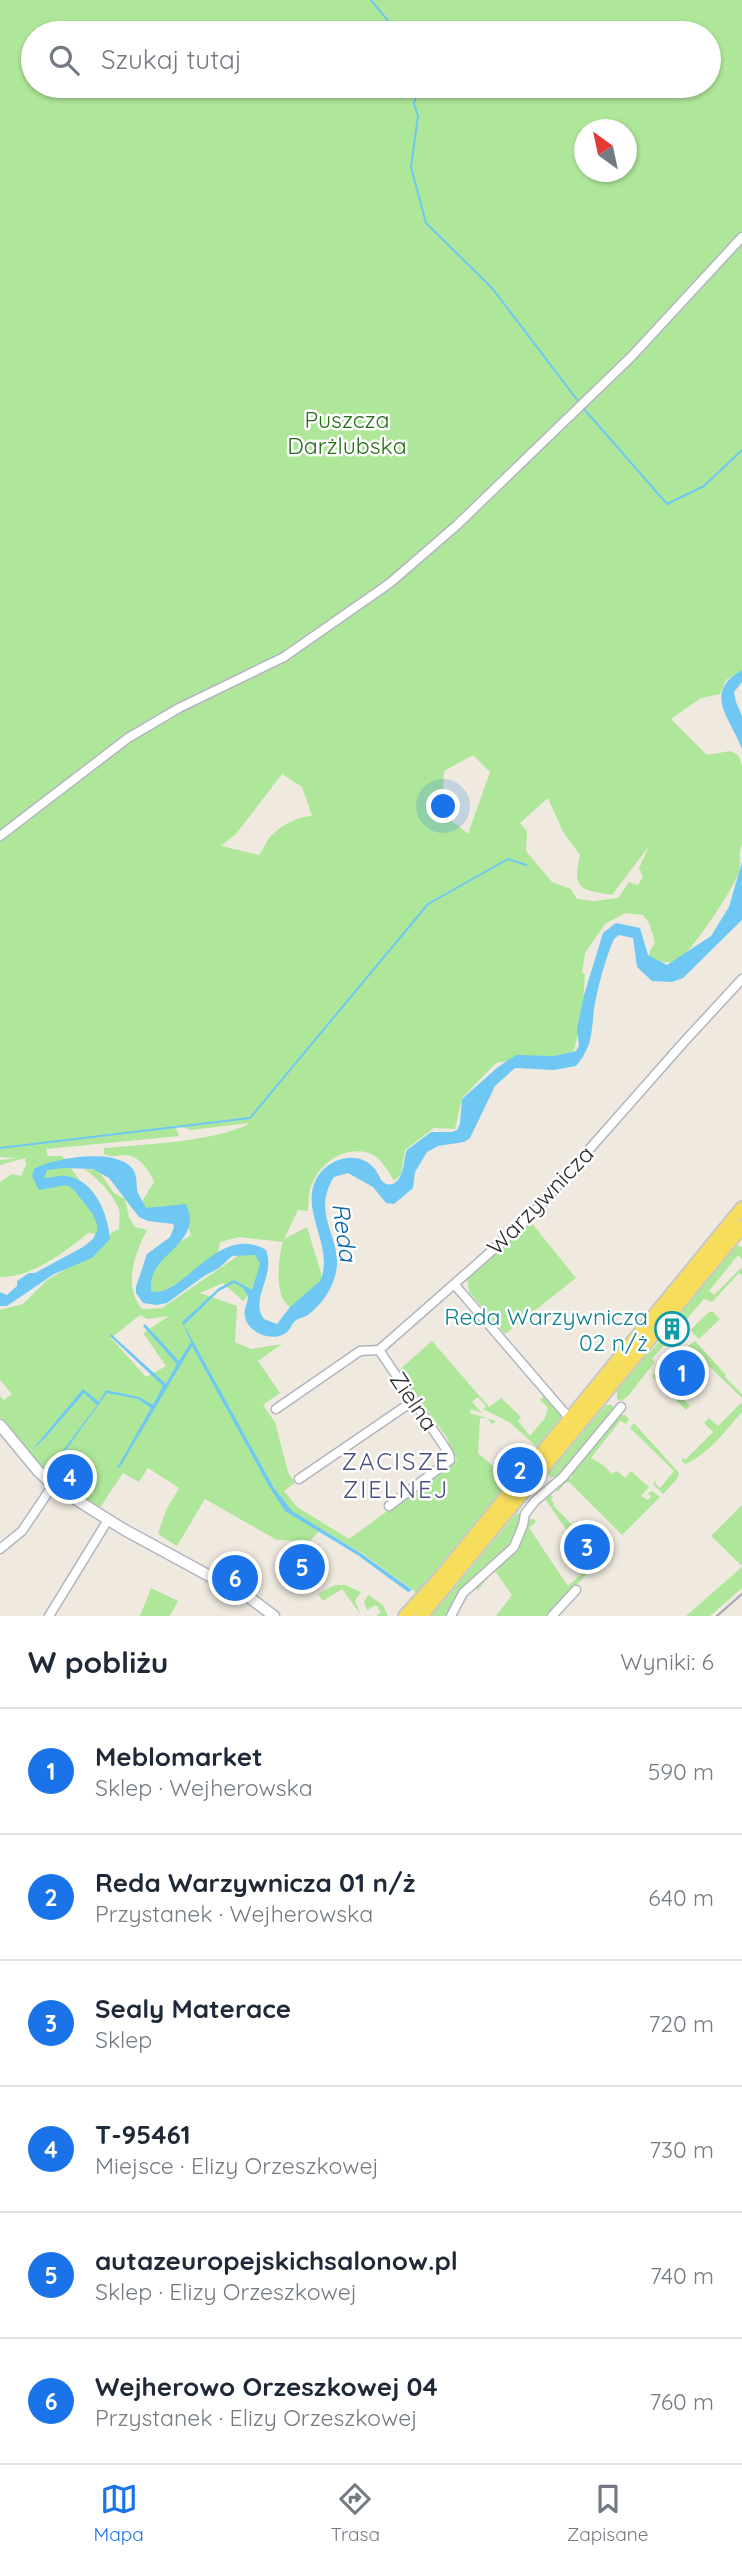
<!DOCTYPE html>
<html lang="pl">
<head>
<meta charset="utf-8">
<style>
  :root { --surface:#fff; --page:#f2f2f3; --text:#1f2937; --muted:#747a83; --line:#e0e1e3; --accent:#1a73e8 }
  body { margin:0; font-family:Quicksand,sans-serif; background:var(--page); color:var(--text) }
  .compass { position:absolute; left:574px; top:119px; width:63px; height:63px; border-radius:50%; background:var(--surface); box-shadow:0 2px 5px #0004; rotate:327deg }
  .you { position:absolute; left:444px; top:807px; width:24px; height:24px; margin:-18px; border:5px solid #fff; border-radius:50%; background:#1a73e8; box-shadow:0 0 0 10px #1a73e833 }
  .badge { display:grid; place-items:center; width:46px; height:46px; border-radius:50%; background:var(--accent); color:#fff; font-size:23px; font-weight:700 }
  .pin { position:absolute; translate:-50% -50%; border:4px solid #fff; box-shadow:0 2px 7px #0006 }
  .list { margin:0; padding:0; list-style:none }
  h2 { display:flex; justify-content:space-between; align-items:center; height:91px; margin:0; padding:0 28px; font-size:30px }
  h2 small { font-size:23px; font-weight:400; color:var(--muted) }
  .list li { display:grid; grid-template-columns:46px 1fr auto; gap:21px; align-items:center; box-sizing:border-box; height:126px; padding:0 28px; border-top:2px solid var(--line) }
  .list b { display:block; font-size:26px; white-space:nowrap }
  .list p { margin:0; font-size:23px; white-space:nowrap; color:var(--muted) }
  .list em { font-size:23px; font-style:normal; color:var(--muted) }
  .icon { flex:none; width:38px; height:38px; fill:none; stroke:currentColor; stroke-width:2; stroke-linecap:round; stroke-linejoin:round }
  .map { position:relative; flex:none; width:742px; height:1616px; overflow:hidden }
  .search { position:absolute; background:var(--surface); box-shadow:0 2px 5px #0004; left:21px; right:21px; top:21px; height:77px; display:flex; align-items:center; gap:18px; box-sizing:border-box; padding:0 24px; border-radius:38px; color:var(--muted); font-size:26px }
  .sheet { height:847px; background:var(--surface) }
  nav { display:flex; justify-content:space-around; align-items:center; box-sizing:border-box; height:98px; border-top:2px solid var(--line); background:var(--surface); font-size:19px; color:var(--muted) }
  nav a { display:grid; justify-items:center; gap:4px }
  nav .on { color:var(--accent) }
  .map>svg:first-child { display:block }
</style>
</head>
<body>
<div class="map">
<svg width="742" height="1616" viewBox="0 0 742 1616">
  <rect width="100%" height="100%" fill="#efe9df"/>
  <path fill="#afe79a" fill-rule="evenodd" d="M0 0H742V670L726 680 720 694 701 698 671 719 707 755 730 751 738 755 742 765V844C738 854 741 862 739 871 737 884 689 956 677 961 668 964 659 961 650 959L649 953 655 942 649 923 643 915 625 913 605 924 585 953 582 972 585 974 582 1019 574 1050 565 1057 553 1059 537 1056 496 1063 462 1098 455 1129 434 1128 405 1150 401 1174 394 1181C388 1171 381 1157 369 1153 345 1146 321 1162 312 1184 308 1191 309 1202 308 1211L298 1210 284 1239 307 1227 321 1273V1283L292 1308C273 1299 278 1260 283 1242L239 1237 220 1242 218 1254 156 1298 144 1290 145 1265 191 1235 187 1224 150 1217 140 1205 154 1182C151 1172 138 1155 126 1155 117 1155 113 1158 104 1154V1148C141 1145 220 1141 250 1123L191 1130 175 1125 179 1136 46 1149 48 1156H62L83 1185 105 1226 97 1234 88 1233C65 1252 31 1278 0 1277V1182L12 1174 21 1176 26 1165 25 1158 0 1165V1160L18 1158 0 1157ZM33 33H709V86H33ZM584 130H626V172H584ZM473 755 490 772 468 834 442 813 444 771ZM282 774 302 787 312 816C299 816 281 825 271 836 266 841 264 849 259 855L221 846 236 834ZM548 798 563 832 580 855C572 889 580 890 612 895L649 846 639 868 643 877 638 885 629 882 618 898 594 901 577 899 571 889 552 882 526 851 527 831 520 823Z
    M84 1169 98 1170 114 1193 125 1199 129 1217 135 1227 147 1230C134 1255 123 1286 142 1309L162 1308 242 1253 263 1255 255 1287 243 1301 223 1283 200 1293 237 1306 235 1342 251 1349 282 1344 258 1361 280 1393 263 1405 275 1422 288 1472 295 1483 284 1491 297 1507 349 1539 457 1460 446 1436 398 1371 432 1341 489 1407 501 1398 521 1417 518 1421 530 1436 545 1418 548 1408 540 1400 545 1395 561 1414 562 1419 544 1441 536 1446 509 1422 483 1409 486 1406 478 1397 472 1402 482 1413 471 1409 470 1413 496 1421 492 1424 487 1418H480L478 1453 493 1466 502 1457 494 1467 499 1472 519 1446 524 1444 533 1452 507 1481 500 1495 472 1529 417 1593 363 1554 321 1529 310 1541 277 1540 205 1499 177 1546 158 1534 166 1510 179 1488 148 1468 139 1482 123 1473 99 1509 65 1488 68 1482 73 1484 77 1476 69 1471 61 1485 45 1473 0 1417V1396L4 1400 12 1394 0 1380V1310L23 1304 46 1281 96 1250 111 1233 119 1229C119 1222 121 1214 118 1207 112 1193 96 1177 84 1169ZM140 1315 148 1319 169 1316 143 1333 166 1366 146 1377 111 1338Z
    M530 1221 576 1278 505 1334 469 1292 467 1275Z
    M736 1245 742 1247V1259L738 1255 709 1291 714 1295 742 1267V1276L739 1273 712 1302 704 1299 652 1359 655 1362 628 1396 621 1401 617 1399V1389L648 1351 650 1352 678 1321 680 1311Z
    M709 1312H713L720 1319 699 1339 690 1330Z
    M695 1341 726 1375 725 1377 742 1394V1398L688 1346Z
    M679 1358 680 1362 667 1376 674 1384 671 1387 690 1406 686 1410 652 1376 660 1367 667 1372 678 1362Z
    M742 1402V1412C726 1430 708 1455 685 1464L682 1461V1457L685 1460 713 1432 704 1423 709 1418 718 1426Z
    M606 1405H612L614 1410 560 1475 550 1478 549 1472Z
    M619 1414 625 1415 629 1419 626 1424 620 1421 591 1458 604 1466 612 1474 617 1471 625 1478 631 1471 649 1487 641 1496 648 1500 651 1497 648 1493 652 1491 660 1497 622 1535 569 1482 565 1483 558 1492 555 1488 567 1477 572 1479 570 1473Z
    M634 1423 679 1473 677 1479 663 1494 653 1484 657 1479 655 1483 660 1488 674 1471 630 1428Z
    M546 1491 553 1497 551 1499 554 1503 553 1505 577 1530 576 1533 583 1540 579 1544 583 1554 543 1496 528 1513 531 1516 527 1515 528 1511Z
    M742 1505V1566L711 1536Z
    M522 1513 524 1517 512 1548 471 1586 449 1616H431L516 1514Z
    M534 1519 536 1522 529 1528 568 1586 590 1566V1570L549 1616H496L512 1595 494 1570 477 1591 476 1586 514 1549 526 1520Z
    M742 1567V1588L710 1616H686Z
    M335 1585H345L361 1592 355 1601 361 1615 342 1589 323 1601 318 1594Z
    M151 1588 178 1601 170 1616H140Z
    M368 1595 383 1605 388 1616H376L381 1612 376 1605 367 1610 364 1602Z"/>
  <path fill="#6fc8f4" d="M742 670V682L734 692 736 702 742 716V749C730 717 702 693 742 670Z
    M742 862V920L683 978 672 982 652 981 637 967 633 938 619 935 614 939C606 957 600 979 596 998 590 1026 596 1043 576 1066L554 1070 515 1068 495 1086 470 1138 464 1142 438 1146 427 1152 415 1172 413 1188 394 1204 386 1203 373 1187 348 1173 334 1177C309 1216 346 1240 335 1276 331 1291 321 1305 308 1315 304 1318 297 1318 294 1322 290 1327 290 1331 284 1334 270 1342 248 1332 245 1317 243 1309 248 1304 248 1296L243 1288 234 1283 219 1291 184 1325 274 1488 292 1511 362 1554 412 1590 408 1592 359 1556 285 1511 270 1488 192 1346 120 1467 117 1468 151 1408 138 1399 107 1393 60 1458 59 1456 97 1405 84 1393 45 1438 31 1451 83 1389 99 1402 106 1390 139 1397 153 1405 163 1386 110 1336 111 1334 166 1384 177 1364 143 1326 145 1324 179 1361 191 1342 182 1322 219 1288 234 1280 252 1290 260 1264 255 1255 232 1256 219 1268 204 1276 167 1303 157 1305 143 1303 136 1293V1287L147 1254 170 1237 174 1227 173 1224 148 1221 139 1217 109 1178 93 1169 64 1168 47 1170 44 1178C51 1178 60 1175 66 1176 95 1180 108 1214 110 1239L92 1258 54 1274 7 1306H0V1292L7 1295 17 1286V1281L29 1273H35L83 1247 93 1239 97 1231V1224L92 1213 74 1190 67 1185 39 1190 32 1176 34 1169C53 1158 113 1148 131 1167 139 1175 135 1185 138 1193 140 1198 144 1203 146 1208L186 1204C188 1210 191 1215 190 1220 187 1251 147 1258 151 1291 181 1301 218 1221 266 1250 276 1276 249 1299 264 1319L277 1324 290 1307 320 1281C336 1246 297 1210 318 1176 330 1158 358 1150 374 1168 378 1172 379 1178 383 1182 388 1186 393 1185 397 1181 405 1172 403 1160 407 1150L431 1132H452L457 1130 460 1124 462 1099 498 1067 516 1055 554 1056 576 1051 579 1046 577 1029 584 995 603 933 616 923 640 928 648 955 667 965 711 936 729 907Z"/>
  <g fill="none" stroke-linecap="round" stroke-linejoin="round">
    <path stroke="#6fc8f4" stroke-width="2" d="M371 0 389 22
      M390 28 392 33
      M411 86 416 96 414 104 418 116 411 167 426 223 492 288 578 401
      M584 409 667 504 704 486 742 450
      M0 1148 250 1118 428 904 508 859 526 865"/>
    <g stroke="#b3b4c1" stroke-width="11">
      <path id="minor" d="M0 836 128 738 179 708 284 657 390 583 457 525 632 356 742 237
        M454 1284 570 1419
        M379 1350 444 1446 449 1454 450 1460 389 1506
        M276 1409 360 1351 379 1350 527 1220 683 1043 742 979
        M299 1479 413 1401
        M0 1549 22 1531 53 1485
        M49 1616 108 1520
        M451 1616 463 1593 514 1547 523 1525 525 1514 535 1501 563 1477 621 1407
        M552 1616 576 1590"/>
    </g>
    <g stroke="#b3b4c1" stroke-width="13">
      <path id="tertiary" d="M0 1425 38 1471 53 1485 123 1529 250 1598 274 1616"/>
    </g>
    <g stroke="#c8c8c8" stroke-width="16">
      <path id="primary" d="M405 1616 438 1580 742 1208
        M421 1616 742 1227"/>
    </g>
    <use href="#minor" stroke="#fff" stroke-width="8"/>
    <use href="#tertiary" stroke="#fff" stroke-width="10"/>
    <use href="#primary" stroke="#f7dd5c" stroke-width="12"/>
    <path stroke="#a1a3b8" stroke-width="2" d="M717 1616 742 1594"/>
  </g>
  <defs>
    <g id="building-ring" transform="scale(1.75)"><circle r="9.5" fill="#fff" stroke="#0f9aa8" stroke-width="1.5"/><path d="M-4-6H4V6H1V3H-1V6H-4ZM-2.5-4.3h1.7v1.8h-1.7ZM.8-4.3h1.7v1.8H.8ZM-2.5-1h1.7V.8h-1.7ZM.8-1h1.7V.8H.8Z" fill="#0f9aa8"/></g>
  </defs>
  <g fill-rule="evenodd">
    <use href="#building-ring" x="672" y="1329"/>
  </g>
  <g text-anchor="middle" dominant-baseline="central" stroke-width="5" stroke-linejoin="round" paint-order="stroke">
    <g font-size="23" fill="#246f18" stroke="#fff">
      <text x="347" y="419">Puszcza<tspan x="347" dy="26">Darżlubska</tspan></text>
    </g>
    <g font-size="23" fill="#2d2d2d" stroke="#fff">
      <text transform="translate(540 1200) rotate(-46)">Warzywnicza</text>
      <text transform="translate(414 1401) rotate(56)">Zielna</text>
    </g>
    <g font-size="23" fill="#0d838f" stroke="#fff" text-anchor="end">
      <text x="648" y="1316">Reda Warzywnicza<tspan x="648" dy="26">02 n/ż</tspan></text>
    </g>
    <g font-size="24" font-style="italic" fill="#0865a6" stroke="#fff">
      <text transform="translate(345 1232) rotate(82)">Reda</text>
    </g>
    <g font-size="24" letter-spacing="2" fill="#4a5180" stroke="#fff">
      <text x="396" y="1461">ZACISZE<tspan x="396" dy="28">ZIELNEJ</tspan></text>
    </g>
  </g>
</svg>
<svg class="compass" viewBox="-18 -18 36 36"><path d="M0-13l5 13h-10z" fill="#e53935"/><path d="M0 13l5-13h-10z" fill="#747a83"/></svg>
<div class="you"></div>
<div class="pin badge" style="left:682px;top:1373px">1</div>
<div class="pin badge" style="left:520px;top:1470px">2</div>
<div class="pin badge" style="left:587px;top:1547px">3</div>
<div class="pin badge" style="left:70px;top:1477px">4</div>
<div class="pin badge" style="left:302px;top:1567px">5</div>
<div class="pin badge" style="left:235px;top:1578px">6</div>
<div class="search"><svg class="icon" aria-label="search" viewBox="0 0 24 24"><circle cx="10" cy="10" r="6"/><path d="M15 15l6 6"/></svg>Szukaj tutaj</div>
</div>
<section class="sheet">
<h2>W pobliżu<small>Wyniki: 6</small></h2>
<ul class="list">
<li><span class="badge">1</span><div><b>Meblomarket</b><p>Sklep · Wejherowska</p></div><em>590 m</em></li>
<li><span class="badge">2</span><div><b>Reda Warzywnicza 01 n/ż</b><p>Przystanek · Wejherowska</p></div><em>640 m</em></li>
<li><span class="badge">3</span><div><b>Sealy Materace</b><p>Sklep</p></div><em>720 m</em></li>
<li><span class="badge">4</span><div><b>T-95461</b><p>Miejsce · Elizy Orzeszkowej</p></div><em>730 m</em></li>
<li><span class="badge">5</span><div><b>autazeuropejskichsalonow.pl</b><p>Sklep · Elizy Orzeszkowej</p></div><em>740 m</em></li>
<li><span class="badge">6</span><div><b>Wejherowo Orzeszkowej 04</b><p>Przystanek · Elizy Orzeszkowej</p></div><em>760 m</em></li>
</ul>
</section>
<nav>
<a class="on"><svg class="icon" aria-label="map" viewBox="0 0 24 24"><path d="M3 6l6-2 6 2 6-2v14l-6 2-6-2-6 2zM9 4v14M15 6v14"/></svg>Mapa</a>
<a><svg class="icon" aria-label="directions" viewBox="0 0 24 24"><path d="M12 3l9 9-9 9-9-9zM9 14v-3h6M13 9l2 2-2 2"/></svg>Trasa</a>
<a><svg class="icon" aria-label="saved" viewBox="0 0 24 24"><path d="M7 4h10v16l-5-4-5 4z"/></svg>Zapisane</a>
</nav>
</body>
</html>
